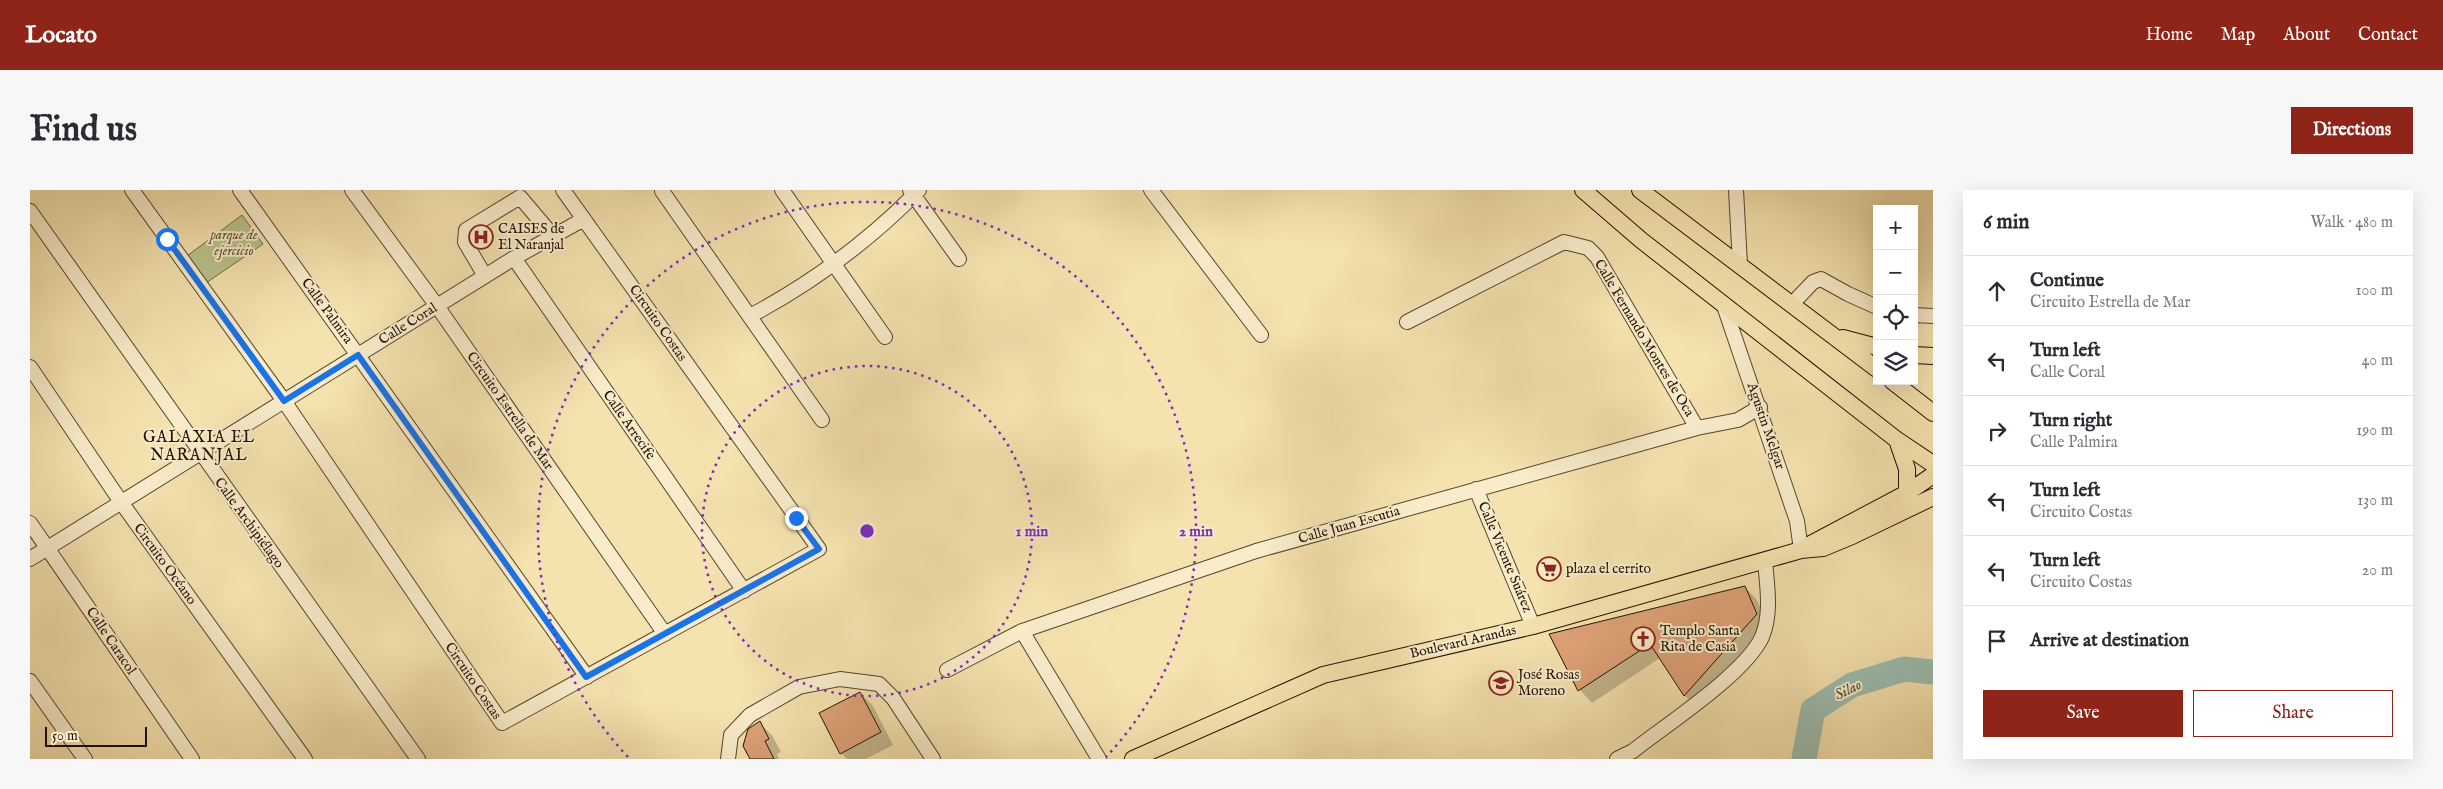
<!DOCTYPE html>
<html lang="en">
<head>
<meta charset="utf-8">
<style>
  :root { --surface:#fff; --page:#f7f7f7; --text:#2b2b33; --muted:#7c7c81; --line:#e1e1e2; --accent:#8f2418 }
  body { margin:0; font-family:"IM FELL English",serif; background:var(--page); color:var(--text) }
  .controls { position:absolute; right:15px; top:15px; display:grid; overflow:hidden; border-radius:0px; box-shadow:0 5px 20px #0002 }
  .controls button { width:45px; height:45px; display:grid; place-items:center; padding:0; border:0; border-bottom:1px solid var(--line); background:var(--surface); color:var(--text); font:25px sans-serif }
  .scale { position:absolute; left:15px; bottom:12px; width:102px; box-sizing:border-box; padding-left:5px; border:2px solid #241100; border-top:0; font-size:14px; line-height:18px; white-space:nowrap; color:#241100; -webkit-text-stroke:4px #f8eccb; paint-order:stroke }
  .stop { position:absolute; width:15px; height:15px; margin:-11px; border:4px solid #1a73e8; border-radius:50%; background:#fff }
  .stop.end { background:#1a73e8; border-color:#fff; box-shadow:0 1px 5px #0008 }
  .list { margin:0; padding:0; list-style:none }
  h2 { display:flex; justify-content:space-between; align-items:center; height:65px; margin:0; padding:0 20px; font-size:21px }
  h2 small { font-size:16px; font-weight:400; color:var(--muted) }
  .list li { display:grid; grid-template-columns:32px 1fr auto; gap:15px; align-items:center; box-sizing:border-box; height:70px; padding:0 20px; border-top:1px solid var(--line) }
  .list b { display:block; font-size:19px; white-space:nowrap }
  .list p { margin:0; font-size:16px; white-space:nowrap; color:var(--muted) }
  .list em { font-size:16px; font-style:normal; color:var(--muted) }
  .actions { display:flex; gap:10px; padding:15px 20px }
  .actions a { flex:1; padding:11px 0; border:1px solid var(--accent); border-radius:0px; text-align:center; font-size:18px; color:var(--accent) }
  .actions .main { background:var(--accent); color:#fff }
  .icon { flex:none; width:28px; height:28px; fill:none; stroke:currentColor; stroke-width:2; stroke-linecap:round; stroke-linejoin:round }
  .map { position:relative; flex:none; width:1903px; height:569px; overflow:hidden; border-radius:0px }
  header { display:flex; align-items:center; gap:30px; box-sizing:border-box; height:70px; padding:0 25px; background:var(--accent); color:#fff }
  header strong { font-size:24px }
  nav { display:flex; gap:28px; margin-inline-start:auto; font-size:18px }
  .intro { display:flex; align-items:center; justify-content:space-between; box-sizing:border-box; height:120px; padding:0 30px }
  h1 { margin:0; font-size:35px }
  .button { padding:12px 22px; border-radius:0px; background:var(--accent); color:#fff; font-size:18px; font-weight:700 }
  main { display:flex; gap:30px; padding:0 30px }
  aside { flex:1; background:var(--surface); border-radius:0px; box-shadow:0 5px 20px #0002 }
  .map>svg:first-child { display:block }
</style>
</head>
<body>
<header>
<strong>Locato</strong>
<nav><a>Home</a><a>Map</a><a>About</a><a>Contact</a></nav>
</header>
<div class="intro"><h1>Find us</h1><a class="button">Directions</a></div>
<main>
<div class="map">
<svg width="1903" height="569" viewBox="0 0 1903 569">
  <rect width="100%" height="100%" fill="#f4e2af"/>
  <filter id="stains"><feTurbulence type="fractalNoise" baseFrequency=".004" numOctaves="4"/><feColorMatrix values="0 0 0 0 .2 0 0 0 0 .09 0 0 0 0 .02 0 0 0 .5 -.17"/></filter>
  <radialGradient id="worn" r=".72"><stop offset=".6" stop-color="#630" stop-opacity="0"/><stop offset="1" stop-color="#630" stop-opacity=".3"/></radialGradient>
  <path fill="#bac38c" stroke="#6f6a46" d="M212 25 233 54 176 93 157 66Z"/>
  <path fill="#0003" d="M1715 397 1727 410 1739 438 1667 518 1655 506 1630 468 1562 513 1550 500 1521 445Z
    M830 503 843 516 863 555 836 569H817L811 563Z
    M729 533 742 545 751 562 747 564 749 569H721L715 556Z"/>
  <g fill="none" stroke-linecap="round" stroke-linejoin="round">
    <path stroke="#9cbdaf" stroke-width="25" d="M1774 569 1783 520 1822 495 1874 479 1903 482"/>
  </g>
  <path fill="#dda176" stroke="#241100" d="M1715 396 1727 424 1654 506 1620 454 1548 501 1519 444Z
    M830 502 851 542 810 564 789 523Z
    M730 531 739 549 735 551 744 569H720L713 556 718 539Z"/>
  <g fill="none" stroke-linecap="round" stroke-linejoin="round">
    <g stroke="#58452c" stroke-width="16">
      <path id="minor" d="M102 0 254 211 472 533 789 359 533 0
        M210 0 557 487
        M322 0 407 116 635 444
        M752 0 855 147
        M880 0 929 69
        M1121 0 1231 145
        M1706 0 1710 75
        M632 1 792 230
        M0 21 388 569
        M484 68 714 401
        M455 86 435 52 436 40 490 7 523 46
        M1693 113 1767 331 1771 360
        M1762 114 1783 92 1791 89 1818 104 1847 117
        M1884 125 1903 126
        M720 126C782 93 839 51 889 0
        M1377 132 1534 52 1558 58 1567 67 1667 238
        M0 177 91 312 275 569
        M1446 299 1503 436
        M0 333 162 569
        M0 369 484 68 554 29
        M992 441 1069 569
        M917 480 992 441 1226 361 1667 238 1708 230 1730 217
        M0 491 55 569
        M698 569 701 545 720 525 769 497 810 489 849 494 863 508 903 569
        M1587 569 1603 561C1637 534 1715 484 1732 447 1742 423 1737 396 1735 371"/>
    </g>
    <g stroke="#241100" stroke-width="18">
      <path id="major" d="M1553 0 1611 50 1867 250 1903 274
        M1610 0 1847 179
        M1813 148 1847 157
        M1884 165 1903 166
        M1862 191 1903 223
        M1867 250 1877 279V303
        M1777 356 1877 303 1903 285
        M1103 569 1293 485 1503 436 1771 360 1793 358 1822 346 1903 307"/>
    </g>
    <use href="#minor" stroke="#f8eccb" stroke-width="14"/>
    <use href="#major" stroke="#f4e2af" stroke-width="16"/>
  </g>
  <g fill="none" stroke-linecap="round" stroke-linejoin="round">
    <path stroke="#1a73e8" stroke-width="6" d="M137 49 254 211 328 165 556 487 789 359 766 328"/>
  </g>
  <g fill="none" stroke="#7b2cbf" stroke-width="2.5" stroke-dasharray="2.5 5">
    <circle cx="837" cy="341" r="165"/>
    <path d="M598 567A329 329 0 1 1 1076 567"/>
  </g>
  <defs>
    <g id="hospital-ring" transform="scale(1.25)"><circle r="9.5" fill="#f8eccb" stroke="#8f2418" stroke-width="1.5"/><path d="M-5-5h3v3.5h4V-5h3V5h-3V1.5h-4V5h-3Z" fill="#8f2418"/></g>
    <g id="supermarket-ring" transform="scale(1.25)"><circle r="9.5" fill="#f8eccb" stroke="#8f2418" stroke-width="1.5"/><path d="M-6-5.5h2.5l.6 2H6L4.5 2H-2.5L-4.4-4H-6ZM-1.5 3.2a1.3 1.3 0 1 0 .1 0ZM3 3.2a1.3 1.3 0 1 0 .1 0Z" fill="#8f2418"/></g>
    <g id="church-ring" transform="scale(1.25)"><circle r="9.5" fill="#f8eccb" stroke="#8f2418" stroke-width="1.5"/><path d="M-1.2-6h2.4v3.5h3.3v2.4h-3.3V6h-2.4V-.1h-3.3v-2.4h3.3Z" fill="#8f2418"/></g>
    <g id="school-ring" transform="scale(1.25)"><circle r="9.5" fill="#f8eccb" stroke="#8f2418" stroke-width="1.5"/><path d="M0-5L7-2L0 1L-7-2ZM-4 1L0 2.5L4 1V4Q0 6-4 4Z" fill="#8f2418"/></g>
  </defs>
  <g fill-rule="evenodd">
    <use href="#hospital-ring" x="451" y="47"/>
    <use href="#supermarket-ring" x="1519" y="379"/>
    <use href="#church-ring" x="1613" y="449"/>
    <use href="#school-ring" x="1471" y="493"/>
  </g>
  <g text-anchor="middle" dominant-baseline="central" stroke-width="4" stroke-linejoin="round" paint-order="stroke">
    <g font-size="14" fill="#241100" stroke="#f8eccb" text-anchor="start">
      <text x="468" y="39">CAISES de<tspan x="468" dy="16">El Naranjal</tspan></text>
      <text x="1536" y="379">plaza el cerrito</text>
      <text x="1630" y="441">Templo Santa<tspan x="1630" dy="16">Rita de Casia</tspan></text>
      <text x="1488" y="485">José Rosas<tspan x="1488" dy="16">Moreno</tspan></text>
    </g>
    <g font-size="14" font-style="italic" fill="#584f31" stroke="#f8eccb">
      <text x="204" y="45">parque de<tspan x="204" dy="16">ejercicio</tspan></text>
    </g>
    <g font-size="14" fill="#241100" stroke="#f8eccb">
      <text transform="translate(297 121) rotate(54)">Calle Palmira</text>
      <text transform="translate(628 133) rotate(55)">Circuito Costas</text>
      <text transform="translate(378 134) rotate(-32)">Calle Coral</text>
      <text transform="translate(1614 148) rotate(59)">Calle Fernando Montes de Oca</text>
      <text transform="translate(480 221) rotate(55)">Circuito Estrella de Mar</text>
      <text transform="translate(599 235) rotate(55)">Calle Arrecife</text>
      <text transform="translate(1736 236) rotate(71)">Agustin Melgar</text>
      <text transform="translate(219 333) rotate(54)">Calle Archipiélago</text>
      <text transform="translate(1319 335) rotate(-16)">Calle Juan Escutia</text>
      <text transform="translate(1475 367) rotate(67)">Calle Vicente Suárez</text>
      <text transform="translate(135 374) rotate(54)">Circuito Océano</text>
      <text transform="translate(81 451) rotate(56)">Calle Caracol</text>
      <text transform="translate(1433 452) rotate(-13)">Boulevard Arandas</text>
      <text transform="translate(443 491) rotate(56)">Circuito Costas</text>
    </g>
    <g font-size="15" font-style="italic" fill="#4e4d3d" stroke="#f8eccb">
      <text transform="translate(1818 500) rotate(-27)">Silao</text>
    </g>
    <g font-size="16" letter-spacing="1" fill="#241100" stroke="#f8eccb">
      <text x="169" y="248">GALAXIA EL<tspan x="169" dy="18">NARANJAL</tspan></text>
    </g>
  </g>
  <circle cx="837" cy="341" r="8" fill="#7b2cbf" stroke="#f8eccb" stroke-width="2.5"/>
  <g font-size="15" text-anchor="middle" font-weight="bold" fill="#7b2cbf" stroke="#f8eccb" stroke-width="4" stroke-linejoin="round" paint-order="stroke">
    <text x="1002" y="346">1 min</text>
    <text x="1166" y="346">2 min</text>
  </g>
  <rect width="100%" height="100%" filter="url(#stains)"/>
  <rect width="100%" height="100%" fill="url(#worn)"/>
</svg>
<div class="controls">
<button>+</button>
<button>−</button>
<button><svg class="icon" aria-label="locate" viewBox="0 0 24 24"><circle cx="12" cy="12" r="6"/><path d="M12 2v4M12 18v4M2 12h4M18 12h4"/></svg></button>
<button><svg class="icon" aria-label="layers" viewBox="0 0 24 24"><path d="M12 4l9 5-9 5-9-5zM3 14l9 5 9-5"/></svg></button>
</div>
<div class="scale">50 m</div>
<div class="stop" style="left:137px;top:49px"></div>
<div class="stop end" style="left:766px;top:328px"></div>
</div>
<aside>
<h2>6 min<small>Walk · 480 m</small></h2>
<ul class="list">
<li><svg class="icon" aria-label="ahead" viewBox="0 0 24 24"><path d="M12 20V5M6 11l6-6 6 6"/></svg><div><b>Continue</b><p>Circuito Estrella de Mar</p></div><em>100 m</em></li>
<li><svg class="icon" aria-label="left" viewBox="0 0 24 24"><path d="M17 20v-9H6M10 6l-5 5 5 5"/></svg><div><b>Turn left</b><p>Calle Coral</p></div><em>40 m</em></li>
<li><svg class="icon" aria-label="right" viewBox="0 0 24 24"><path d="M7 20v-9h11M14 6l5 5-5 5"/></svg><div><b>Turn right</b><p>Calle Palmira</p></div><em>190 m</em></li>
<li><svg class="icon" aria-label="left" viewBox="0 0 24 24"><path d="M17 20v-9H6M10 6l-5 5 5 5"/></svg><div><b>Turn left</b><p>Circuito Costas</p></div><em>130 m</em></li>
<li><svg class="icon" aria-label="left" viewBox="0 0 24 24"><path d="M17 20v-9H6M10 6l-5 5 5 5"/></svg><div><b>Turn left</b><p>Circuito Costas</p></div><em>20 m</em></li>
<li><svg class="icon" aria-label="arrive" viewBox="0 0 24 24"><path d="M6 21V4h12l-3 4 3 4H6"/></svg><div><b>Arrive at destination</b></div></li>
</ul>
<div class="actions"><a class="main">Save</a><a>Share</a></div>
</aside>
</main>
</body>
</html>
